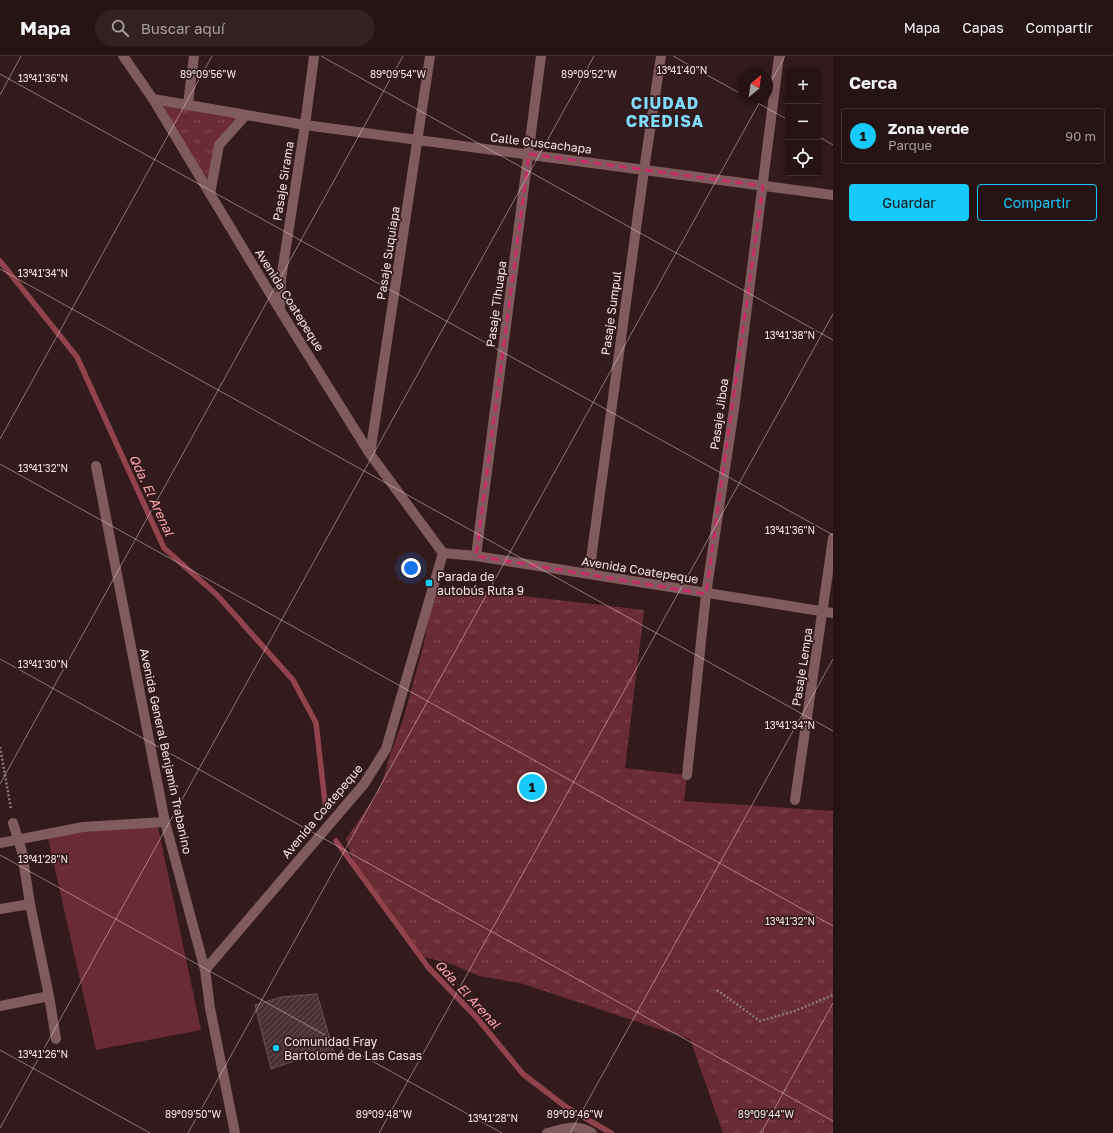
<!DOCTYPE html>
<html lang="es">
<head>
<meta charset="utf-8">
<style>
  :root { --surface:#261415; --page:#322122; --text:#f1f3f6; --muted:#a49ea0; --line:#423334; --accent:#17cafb }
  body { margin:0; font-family:"Golos Text",sans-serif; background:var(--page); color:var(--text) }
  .controls { position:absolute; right:12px; top:12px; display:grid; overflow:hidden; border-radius:4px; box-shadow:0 2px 6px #0003 }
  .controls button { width:36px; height:36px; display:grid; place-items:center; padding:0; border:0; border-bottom:1px solid var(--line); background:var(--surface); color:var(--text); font:20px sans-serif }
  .compass { position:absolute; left:737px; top:12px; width:36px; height:36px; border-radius:50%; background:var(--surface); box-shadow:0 2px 6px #0003; rotate:29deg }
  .you { position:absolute; left:411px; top:512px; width:14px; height:14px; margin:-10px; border:3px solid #fff; border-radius:50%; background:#1a73e8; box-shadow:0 0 0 6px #1a73e833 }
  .badge { display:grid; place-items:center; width:26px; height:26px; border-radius:50%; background:var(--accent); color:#111; font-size:13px; font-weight:700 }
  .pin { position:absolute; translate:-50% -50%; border:2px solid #fff; box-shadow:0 1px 4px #0006 }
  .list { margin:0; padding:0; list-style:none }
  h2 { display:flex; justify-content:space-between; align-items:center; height:52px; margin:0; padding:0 16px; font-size:17px }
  h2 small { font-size:13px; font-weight:400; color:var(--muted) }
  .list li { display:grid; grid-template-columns:26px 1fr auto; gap:12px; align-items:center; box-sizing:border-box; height:56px; margin:0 8px 8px; padding:0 8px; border:1px solid var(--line); border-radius:4px }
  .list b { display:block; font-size:15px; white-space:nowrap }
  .list p { margin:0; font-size:13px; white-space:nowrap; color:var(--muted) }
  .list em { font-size:13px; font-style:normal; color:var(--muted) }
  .actions { display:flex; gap:8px; padding:12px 16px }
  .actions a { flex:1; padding:9px 0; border:1px solid var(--accent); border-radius:4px; text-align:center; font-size:14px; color:var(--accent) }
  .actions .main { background:var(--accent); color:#111 }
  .icon { flex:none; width:22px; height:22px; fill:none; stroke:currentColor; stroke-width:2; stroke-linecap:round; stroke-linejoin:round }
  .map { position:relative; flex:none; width:833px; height:1077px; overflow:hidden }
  header { display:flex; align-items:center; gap:24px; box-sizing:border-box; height:56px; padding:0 20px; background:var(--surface); border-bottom:1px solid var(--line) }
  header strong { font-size:19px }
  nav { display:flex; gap:22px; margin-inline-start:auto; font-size:14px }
  .search { width:280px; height:36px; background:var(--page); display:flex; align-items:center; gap:10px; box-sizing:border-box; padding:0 14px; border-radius:22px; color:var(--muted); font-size:15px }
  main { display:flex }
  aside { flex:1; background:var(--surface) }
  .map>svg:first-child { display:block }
</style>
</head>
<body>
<header>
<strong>Mapa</strong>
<div class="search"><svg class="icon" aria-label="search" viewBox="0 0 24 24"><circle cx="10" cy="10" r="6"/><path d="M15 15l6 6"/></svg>Buscar aquí</div>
<nav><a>Mapa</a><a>Capas</a><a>Compartir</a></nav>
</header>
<main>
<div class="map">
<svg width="833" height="1077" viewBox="0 0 833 1077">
  <defs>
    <pattern id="park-tufts" width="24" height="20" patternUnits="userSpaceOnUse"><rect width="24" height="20" fill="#6a2c34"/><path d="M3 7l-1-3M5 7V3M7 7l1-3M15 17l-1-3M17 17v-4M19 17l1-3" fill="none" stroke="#804a51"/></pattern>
    <pattern id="building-hatch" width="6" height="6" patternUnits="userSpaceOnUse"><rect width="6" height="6" fill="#4c3032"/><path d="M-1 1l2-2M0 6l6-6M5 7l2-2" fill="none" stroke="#664e50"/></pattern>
  </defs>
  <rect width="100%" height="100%" fill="#331a1c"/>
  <path fill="#6a2c34" d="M158 771 201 974 96 994 47 778Z"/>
  <path fill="url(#park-tufts)" d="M153 43 246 59 219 89 210 138Z
    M445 531 644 554 625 712 687 719 684 745 833 755V1077H723L690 983 520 927 479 920 454 909 424 901 354 807 346 783 376 739 383 723 390 699 403 664 423 591 429 562 436 538Z"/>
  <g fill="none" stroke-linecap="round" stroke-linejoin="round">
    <path stroke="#90434c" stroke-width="5.5" d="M0 205 77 301 164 492 217 539 293 624 316 667 326 755
      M336 785 428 911 477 962 523 1018 566 1051 611 1077"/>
  </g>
  <path fill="url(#building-hatch)" stroke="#6e5052" d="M317 938 334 997 300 1003 271 1013 255 949 281 941Z"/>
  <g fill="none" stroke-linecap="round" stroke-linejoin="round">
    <path stroke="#8d7779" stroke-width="2.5" stroke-dasharray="2 2" stroke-linecap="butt" d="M0 691 11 753
      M717 934 760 965 795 955 833 939"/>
    <path stroke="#7f5b5e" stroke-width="10" d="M123 0 153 43 280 254 370 398 443 497 386 693 364 728 205 914
      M153 43 305 69 833 139
      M188 48 194 0
      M210 138 219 89 246 59
      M280 254 281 223 305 69 314 0
      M370 398 430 0
      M96 410 165 766 205 914 210 952 235 1077
      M443 497 476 500 833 557
      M476 500 541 0
      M589 518 644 114 661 0
      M687 719 706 538 734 353 779 0
      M795 744 833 482
      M13 767 22 796 30 848 49 940 56 983
      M0 787 83 771 165 766
      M0 853 30 848
      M0 950 49 940
      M547 1077C564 1073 576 1067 592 1077"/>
  </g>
  <path fill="none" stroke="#c72c69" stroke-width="3" stroke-dasharray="8 5" stroke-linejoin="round" d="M529 98 763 130 706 538 476 500Z"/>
  <path fill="none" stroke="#f6e4e5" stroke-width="1" stroke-opacity="0.45" d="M321 0 833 284M673 0 743 39M0 18 833 479M767 33 785 0M0 39 21 0M749 42 788 64M818 80 833 89M0 213 833 675M0 383 212 0M0 408 833 870M0 603 833 1065M0 728 403 0M0 799 502 1077M0 994 150 1077M0 1072 594 0M188 1077 762 42M379 1077 833 258M570 1077 833 603M761 1077 833 947"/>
  <g fill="#17cafb" stroke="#331a1c" stroke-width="1.5">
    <rect x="425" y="523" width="8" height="8" rx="2"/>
    <circle cx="276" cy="992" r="4"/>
  </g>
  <g text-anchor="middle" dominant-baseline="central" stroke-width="3.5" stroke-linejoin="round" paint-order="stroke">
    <g font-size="12" fill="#f6e4e5" stroke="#331a1c">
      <text transform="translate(541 87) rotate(7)">Calle Cuscachapa</text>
      <text transform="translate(283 125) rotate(-81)">Pasaje Sirama</text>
      <text transform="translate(388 197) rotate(-81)">Pasaje Suquiapa</text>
      <text transform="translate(290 244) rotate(58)">Avenida Coatepeque</text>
      <text transform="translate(496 248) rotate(-82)">Pasaje Tihuapa</text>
      <text transform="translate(611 257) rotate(-82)">Pasaje Sumpul</text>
      <text transform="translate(719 358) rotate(-82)">Pasaje Jiboa</text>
      <text transform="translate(640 514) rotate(9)">Avenida Coatepeque</text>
      <text transform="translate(802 611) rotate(-81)">Pasaje Lempa</text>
      <text transform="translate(166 695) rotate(78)">Avenida General Benjamín Trabanino</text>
      <text transform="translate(322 755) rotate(-50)">Avenida Coatepeque</text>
    </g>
    <g font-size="12" fill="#f6e4e5" stroke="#331a1c" text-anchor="start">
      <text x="437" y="520">Parada de<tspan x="437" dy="14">autobús Ruta 9</tspan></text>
      <text x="284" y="985">Comunidad Fray<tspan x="284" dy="14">Bartolomé de Las Casas</tspan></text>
    </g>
    <g font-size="13" font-style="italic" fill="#fea4ab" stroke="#331a1c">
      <text transform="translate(152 439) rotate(65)">Qda. El Arenal</text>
      <text transform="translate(468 938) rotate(47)">Qda. El Arenal</text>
    </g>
    <g font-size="16" font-weight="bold" letter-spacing="1" fill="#80dbfe" stroke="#331a1c">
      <text x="665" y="47">CIUDAD<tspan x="665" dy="18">CREDISA</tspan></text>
    </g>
  </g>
  <g font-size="10" text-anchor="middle" fill="#f6e4e5" stroke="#331a1c" stroke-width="3.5" stroke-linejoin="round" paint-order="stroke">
    <text x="682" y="18">13°41'40"N</text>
    <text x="208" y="22">89°09'56"W</text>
    <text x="398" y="22">89°09'54"W</text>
    <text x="589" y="22">89°09'52"W</text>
    <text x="43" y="26">13°41'36"N</text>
    <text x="43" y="221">13°41'34"N</text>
    <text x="790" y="283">13°41'38"N</text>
    <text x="43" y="416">13°41'32"N</text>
    <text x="790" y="478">13°41'36"N</text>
    <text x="43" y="612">13°41'30"N</text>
    <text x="790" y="673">13°41'34"N</text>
    <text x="43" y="807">13°41'28"N</text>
    <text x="790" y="869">13°41'32"N</text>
    <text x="43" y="1002">13°41'26"N</text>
    <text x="193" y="1062">89°09'50"W</text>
    <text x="384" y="1062">89°09'48"W</text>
    <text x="575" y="1062">89°09'46"W</text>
    <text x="766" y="1062">89°09'44"W</text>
    <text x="493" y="1066">13°41'28"N</text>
  </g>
</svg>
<div class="controls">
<button>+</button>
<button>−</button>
<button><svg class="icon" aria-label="locate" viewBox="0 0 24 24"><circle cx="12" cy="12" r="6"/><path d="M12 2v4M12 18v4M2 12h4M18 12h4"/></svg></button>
</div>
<svg class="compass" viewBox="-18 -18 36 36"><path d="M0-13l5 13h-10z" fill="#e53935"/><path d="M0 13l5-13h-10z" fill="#a49ea0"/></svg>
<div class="you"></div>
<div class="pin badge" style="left:532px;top:731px">1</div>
</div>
<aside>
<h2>Cerca<small></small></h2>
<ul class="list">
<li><span class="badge">1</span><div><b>Zona verde</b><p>Parque</p></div><em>90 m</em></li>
</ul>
<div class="actions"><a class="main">Guardar</a><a>Compartir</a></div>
</aside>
</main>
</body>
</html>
